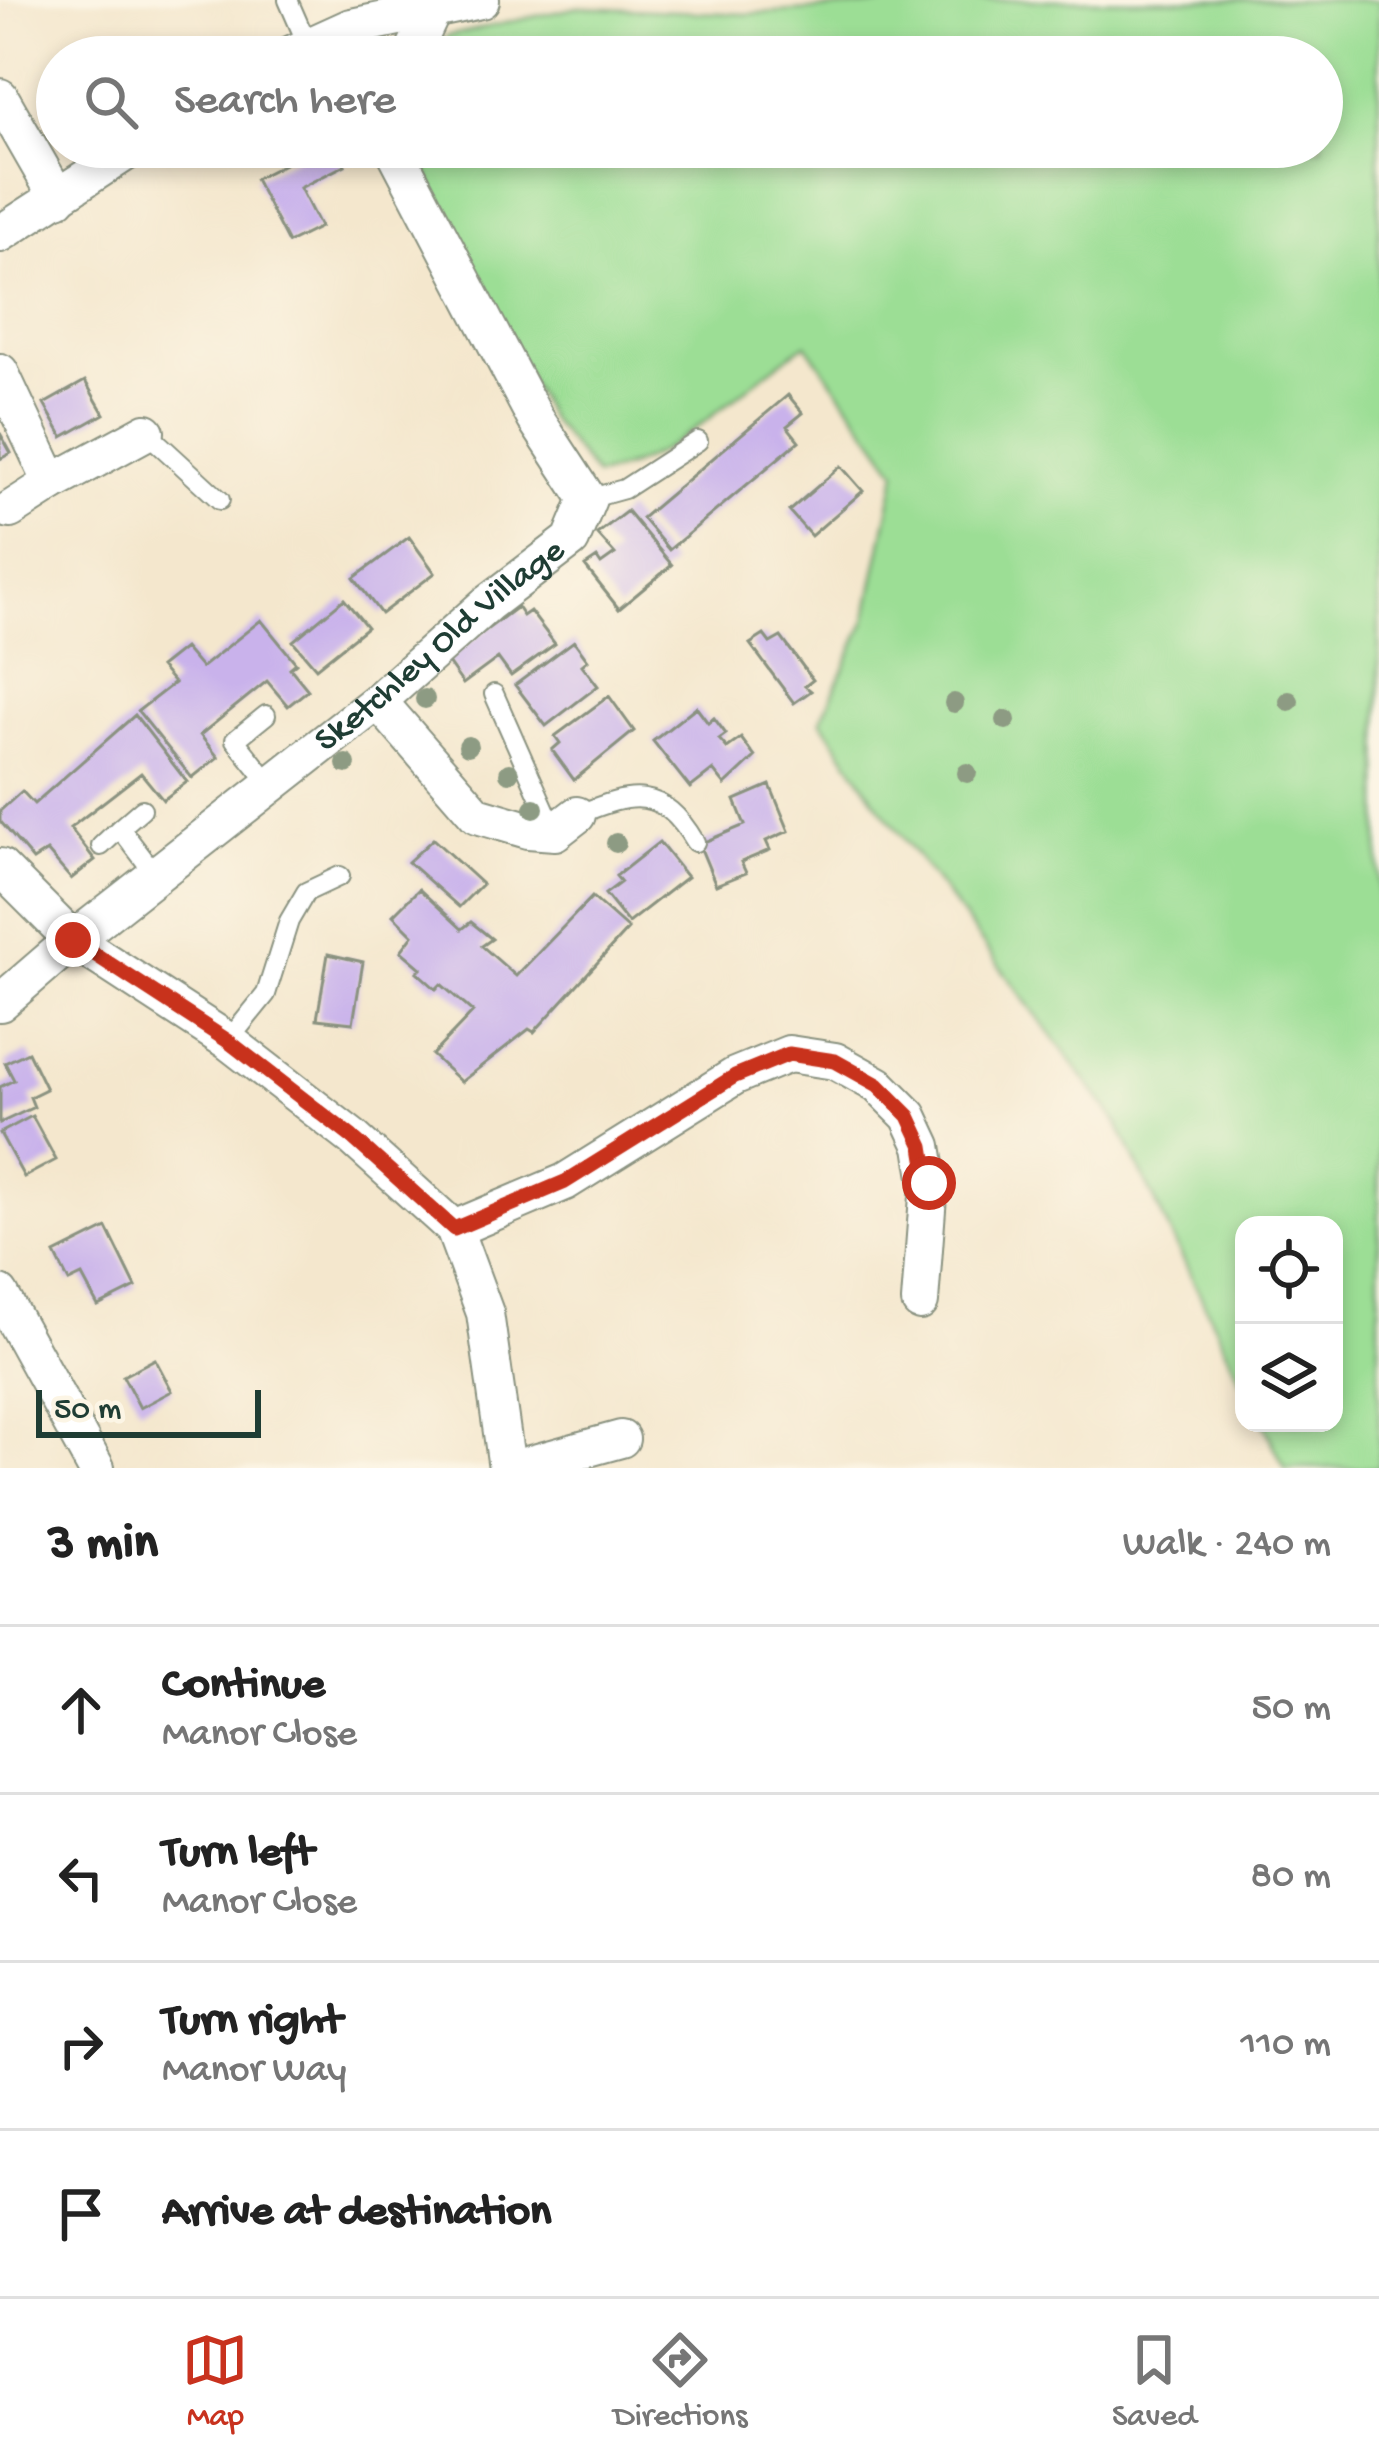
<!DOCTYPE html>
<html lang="en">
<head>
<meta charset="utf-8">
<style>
  :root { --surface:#fff; --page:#f6f6f6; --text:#222; --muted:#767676; --line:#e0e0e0; --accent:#c8321e }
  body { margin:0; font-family:"Gochi Hand",sans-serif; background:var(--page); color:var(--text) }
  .controls { position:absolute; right:36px; bottom:36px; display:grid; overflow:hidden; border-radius:24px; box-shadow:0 6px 18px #0003 }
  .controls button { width:108px; height:108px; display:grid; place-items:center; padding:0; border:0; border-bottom:3px solid var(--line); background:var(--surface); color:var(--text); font:60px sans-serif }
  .scale { position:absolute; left:36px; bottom:30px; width:225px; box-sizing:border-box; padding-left:12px; border:6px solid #1f3d34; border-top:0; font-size:33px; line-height:42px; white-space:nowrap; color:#1f3d34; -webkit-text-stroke:9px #fcf5e5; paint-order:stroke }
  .stop { position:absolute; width:36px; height:36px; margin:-27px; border:9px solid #c8321e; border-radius:50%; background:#fff }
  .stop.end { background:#c8321e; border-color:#fff; box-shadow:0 3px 12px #0008 }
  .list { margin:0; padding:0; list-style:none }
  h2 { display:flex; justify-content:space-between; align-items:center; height:156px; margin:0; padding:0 48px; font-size:51px }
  h2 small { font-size:39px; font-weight:400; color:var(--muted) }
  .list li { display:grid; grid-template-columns:78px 1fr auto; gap:36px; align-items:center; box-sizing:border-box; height:168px; padding:0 48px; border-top:3px solid var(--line) }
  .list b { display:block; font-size:45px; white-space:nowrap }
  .list p { margin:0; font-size:39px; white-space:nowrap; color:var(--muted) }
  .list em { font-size:39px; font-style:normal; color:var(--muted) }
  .icon { flex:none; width:66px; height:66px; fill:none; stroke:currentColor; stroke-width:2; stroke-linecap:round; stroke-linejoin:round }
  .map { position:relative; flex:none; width:1379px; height:1468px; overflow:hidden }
  .search { position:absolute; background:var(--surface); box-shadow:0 6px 18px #0003; left:36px; right:36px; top:36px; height:132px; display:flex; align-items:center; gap:30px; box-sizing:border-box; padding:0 42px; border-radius:66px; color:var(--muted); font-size:45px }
  .sheet { height:828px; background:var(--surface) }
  nav { display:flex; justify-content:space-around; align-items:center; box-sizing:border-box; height:168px; border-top:3px solid var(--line); background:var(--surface); font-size:33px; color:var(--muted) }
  nav a { display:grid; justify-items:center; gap:6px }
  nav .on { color:var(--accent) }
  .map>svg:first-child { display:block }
</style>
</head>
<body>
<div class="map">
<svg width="1379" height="1468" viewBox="0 0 1379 1468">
  <rect width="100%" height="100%" fill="#fcf5e5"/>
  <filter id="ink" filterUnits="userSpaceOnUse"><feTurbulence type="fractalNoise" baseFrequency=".00833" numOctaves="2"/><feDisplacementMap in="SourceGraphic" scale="24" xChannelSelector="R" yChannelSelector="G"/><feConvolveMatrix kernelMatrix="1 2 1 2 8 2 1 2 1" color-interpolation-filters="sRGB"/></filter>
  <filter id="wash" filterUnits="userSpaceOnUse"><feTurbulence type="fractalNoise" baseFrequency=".004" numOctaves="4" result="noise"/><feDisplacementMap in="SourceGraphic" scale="48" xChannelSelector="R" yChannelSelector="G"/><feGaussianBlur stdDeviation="2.7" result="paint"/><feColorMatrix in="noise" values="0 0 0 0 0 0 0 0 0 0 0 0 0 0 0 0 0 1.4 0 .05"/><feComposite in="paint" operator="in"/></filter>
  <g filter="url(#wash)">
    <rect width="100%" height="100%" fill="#f4e7cd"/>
    <path fill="#9cde95" stroke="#5e8e64" stroke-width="3" d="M902 0H1379V1468H1285L1263 1423H1334V1225H1244V1386L1117 1122 874 799 821 720 866 620 897 471 806 344C736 389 680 459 596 476L548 417 433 189 419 147H1322V57H438L447 36 578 7 745 14 877 6Z"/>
    <g id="blocks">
      <path fill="#c9b2eb" d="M318 147H335L345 165 300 188 320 227 288 243 255 179Z
        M85 381 104 414 63 437 44 404Z
        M788 395 803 413 787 426 799 441 669 550 642 518Z
        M0 433 11 453 0 459Z
        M841 466 863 491 811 536 789 511Z
        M627 511 672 565 619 609 585 566 597 558 601 564 615 554 597 534Z
        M409 537 435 573 381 614 354 578Z
        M344 599 367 627 316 668 293 641Z
        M517 607 523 616 530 611 555 644 511 676 498 658 463 684 446 660Z
        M261 620 296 663 290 668 308 690 288 706 267 681 200 735 218 757 192 778 138 711 174 683 160 667 184 648 201 668Z
        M764 635 770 643 781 637 813 680 805 686 811 691 794 703 750 644Z
        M574 641 588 660 582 665 598 686 546 726 515 685Z
        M609 696 634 731 574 780 552 750 560 743 555 736Z
        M696 707 708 723 714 718 726 734 719 739 727 748 741 738 755 757 725 785 713 770 690 788 653 741Z
        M135 715 187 782 163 800 141 773 70 828 95 860 71 879 47 851 33 860 0 821V811L22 791 34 804Z
        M770 785 789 831 766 841 770 850 741 862 746 873 716 885 699 844 745 825 735 800Z
        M433 839 482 884 459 907 408 862Z
        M659 842 687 877 628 923 605 894 621 882 616 876Z
        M419 889 462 929 471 922 492 939 482 946 516 976 592 897 628 929 534 1032 529 1029 461 1082 432 1055 473 1012 441 984 436 989 417 972 421 968 401 951 413 935 393 915Z
        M328 954 363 962 353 1023 317 1019Z
        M28 1052 46 1089 30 1097 34 1107 0 1123V1087L14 1080 5 1063Z
        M32 1116 56 1160 24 1177 0 1133Z
        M107 1228 136 1287 98 1306 82 1276 69 1282 55 1254Z
        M155 1359 172 1391 140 1408 123 1376Z"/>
    </g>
  </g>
  <g filter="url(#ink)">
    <use href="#blocks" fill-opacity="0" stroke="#8a9280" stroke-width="3"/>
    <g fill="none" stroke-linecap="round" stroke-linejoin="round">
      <g stroke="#8a9280" stroke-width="22">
        <path id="service" d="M288 0 308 46
          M146 432 220 500
          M588 499 624 489 698 441
          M494 694 555 832
          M266 715 235 740 271 785
          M577 815C632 792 662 786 695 842
          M120 828 142 809
          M101 846 120 828 155 874
          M228 1041 266 994 289 921 306 892 340 876"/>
      </g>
      <g stroke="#8a9280" stroke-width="40">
        <g id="minor">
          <path d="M285 57 351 27 481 0"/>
          <path d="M411 57 434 8"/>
          <path d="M0 97 58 198"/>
          <path d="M0 234 134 147"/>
          <path d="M0 372 52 483 146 432"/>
          <path d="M10 510 52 483"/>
          <path d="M378 701 477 815 528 830 555 832 577 815"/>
          <path d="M0 867 73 940 228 1041 352 1137 454 1229 485 1313 507 1468"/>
          <path id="s1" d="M0 1003 73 940 378 701 487 604 571 540 588 499 535 418 393 147"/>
          <path d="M454 1229 565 1182 735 1076 789 1054 835 1061 878 1085 909 1116 923 1146 929 1183 920 1302"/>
          <path d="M0 1294 96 1468"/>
          <path d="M516 1468 621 1439"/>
        </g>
      </g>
      <use href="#service" stroke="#fff" stroke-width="18"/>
      <use href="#minor" stroke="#fff" stroke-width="36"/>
    </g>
    <g fill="#8d9b83">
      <circle cx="425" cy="699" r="10"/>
      <circle cx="1289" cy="701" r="10"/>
      <circle cx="954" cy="703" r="10"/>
      <circle cx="1006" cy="720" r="10"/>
      <circle cx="468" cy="746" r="10"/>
      <circle cx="346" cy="764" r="10"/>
      <circle cx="509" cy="773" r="10"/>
      <circle cx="967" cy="773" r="10"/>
      <circle cx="534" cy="808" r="10"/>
      <circle cx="616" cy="843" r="10"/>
    </g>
  </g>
  <g fill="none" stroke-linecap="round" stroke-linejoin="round" filter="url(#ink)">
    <path stroke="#c8321e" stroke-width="15" d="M73 940 228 1041 352 1137 454 1229 565 1182 735 1076 789 1054 835 1061 878 1085 909 1116 923 1146 929 1183"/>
  </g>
  <g text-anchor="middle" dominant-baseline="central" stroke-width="12" stroke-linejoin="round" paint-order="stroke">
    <g font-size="36" fill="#1f3d34" stroke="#fcf5e5">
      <text stroke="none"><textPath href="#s1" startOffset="567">Sketchley Old Village</textPath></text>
    </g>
  </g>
</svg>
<div class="controls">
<button><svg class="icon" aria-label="locate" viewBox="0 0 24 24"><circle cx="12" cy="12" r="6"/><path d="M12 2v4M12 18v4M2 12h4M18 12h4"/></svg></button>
<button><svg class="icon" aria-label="layers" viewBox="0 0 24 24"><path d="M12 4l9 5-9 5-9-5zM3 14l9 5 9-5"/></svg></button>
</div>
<div class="scale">50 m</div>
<div class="stop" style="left:929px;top:1183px"></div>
<div class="stop end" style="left:73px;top:940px"></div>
<div class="search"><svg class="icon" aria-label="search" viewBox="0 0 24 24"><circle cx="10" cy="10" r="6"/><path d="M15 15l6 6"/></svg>Search here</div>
</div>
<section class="sheet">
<h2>3 min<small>Walk · 240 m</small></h2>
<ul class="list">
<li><svg class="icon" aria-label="ahead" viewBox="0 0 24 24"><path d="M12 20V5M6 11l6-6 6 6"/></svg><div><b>Continue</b><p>Manor Close</p></div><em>50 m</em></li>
<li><svg class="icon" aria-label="left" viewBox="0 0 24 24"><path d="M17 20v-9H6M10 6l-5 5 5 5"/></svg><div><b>Turn left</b><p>Manor Close</p></div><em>80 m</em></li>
<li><svg class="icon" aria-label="right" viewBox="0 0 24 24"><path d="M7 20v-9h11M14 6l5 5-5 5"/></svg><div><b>Turn right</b><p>Manor Way</p></div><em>110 m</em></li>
<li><svg class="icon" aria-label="arrive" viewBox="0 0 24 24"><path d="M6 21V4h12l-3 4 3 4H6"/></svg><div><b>Arrive at destination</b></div></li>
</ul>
</section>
<nav>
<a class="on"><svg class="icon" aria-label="map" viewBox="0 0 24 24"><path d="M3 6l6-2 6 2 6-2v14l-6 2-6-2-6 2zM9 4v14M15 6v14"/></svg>Map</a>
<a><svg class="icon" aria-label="directions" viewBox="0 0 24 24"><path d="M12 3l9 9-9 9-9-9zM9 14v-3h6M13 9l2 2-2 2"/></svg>Directions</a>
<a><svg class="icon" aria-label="saved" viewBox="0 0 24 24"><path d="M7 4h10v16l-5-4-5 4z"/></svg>Saved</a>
</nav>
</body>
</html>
